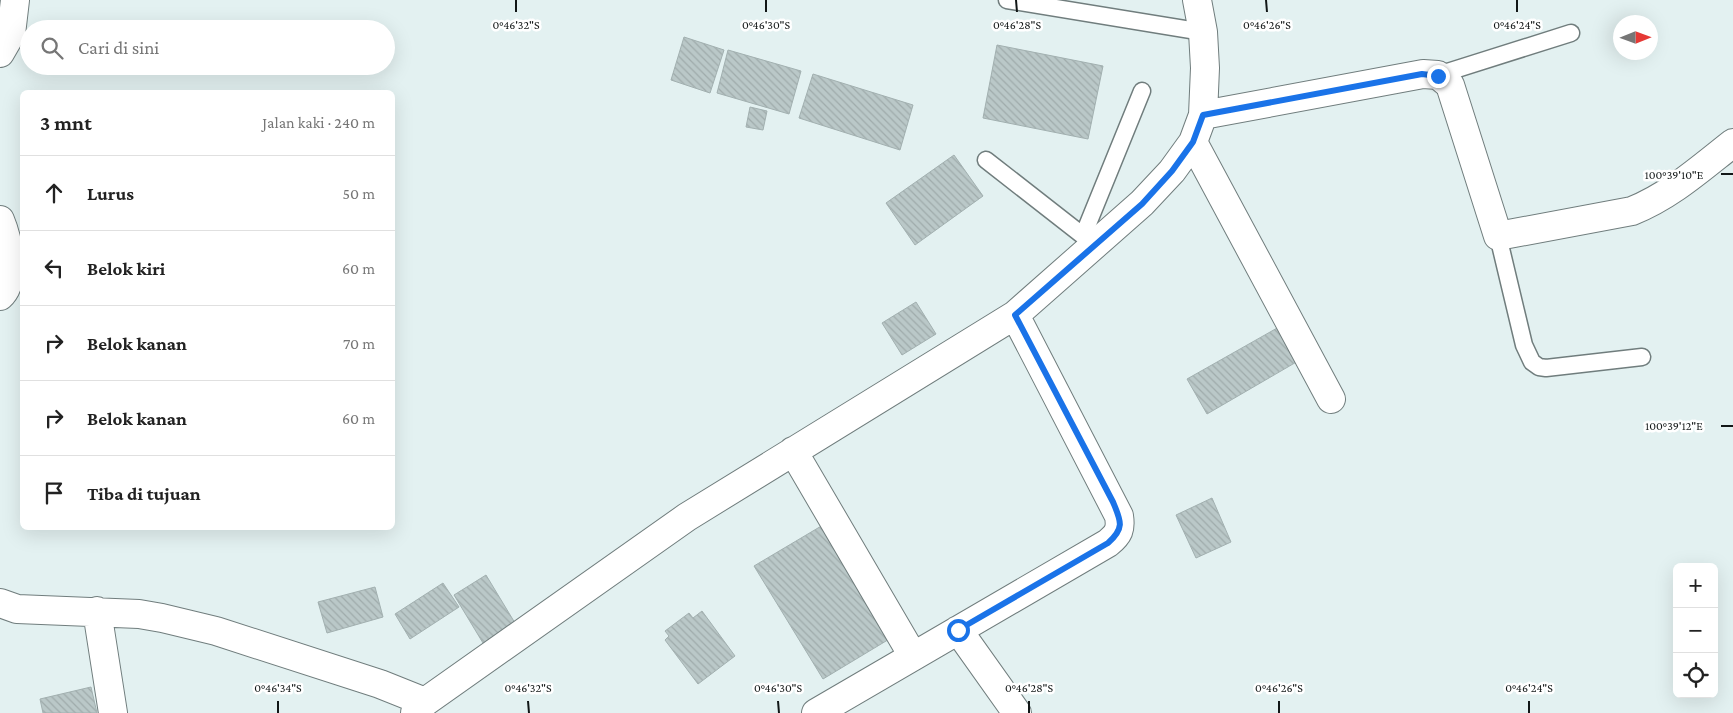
<!DOCTYPE html>
<html lang="id">
<head>
<meta charset="utf-8">
<style>
  :root { --surface:#fff; --page:#f2f2f2; --text:#222; --muted:#767676; --line:#e0e0e0 }
  body { margin:0; font-family:"Crimson Pro",serif; background:var(--page); color:var(--text) }
  .controls { position:absolute; right:15px; bottom:15px; display:grid; overflow:hidden; border-radius:8px; box-shadow:0 5px 20px #0002 }
  .controls button { width:45px; height:45px; display:grid; place-items:center; padding:0; border:0; border-bottom:1px solid var(--line); background:var(--surface); color:var(--text); font:25px sans-serif }
  .compass { position:absolute; left:1613px; top:15px; width:45px; height:45px; border-radius:50%; background:var(--surface); box-shadow:0 5px 20px #0002; rotate:89deg }
  .stop { position:absolute; width:15px; height:15px; margin:-11px; border:4px solid #1a73e8; border-radius:50%; background:#fff }
  .stop.end { background:#1a73e8; border-color:#fff; box-shadow:0 1px 5px #0008 }
  .list { margin:0; padding:0; list-style:none }
  h2 { display:flex; justify-content:space-between; align-items:center; height:65px; margin:0; padding:0 20px; font-size:21px }
  h2 small { font-size:16px; font-weight:400; color:var(--muted) }
  .list li { display:grid; grid-template-columns:32px 1fr auto; gap:15px; align-items:center; box-sizing:border-box; height:75px; padding:0 20px; border-top:1px solid var(--line) }
  .list b { display:block; font-size:19px; white-space:nowrap }
  .list em { font-size:16px; font-style:normal; color:var(--muted) }
  .icon { flex:none; width:28px; height:28px; fill:none; stroke:currentColor; stroke-width:2; stroke-linecap:round; stroke-linejoin:round }
  .map { position:relative; flex:none; width:1733px; height:713px; overflow:hidden }
  .search { position:absolute; background:var(--surface); box-shadow:0 5px 20px #0002; left:20px; top:20px; width:375px; height:55px; display:flex; align-items:center; gap:12px; box-sizing:border-box; padding:0 18px; border-radius:28px; color:var(--muted); font-size:19px }
  .panel { position:absolute; background:var(--surface); box-shadow:0 5px 20px #0002; left:20px; top:90px; width:375px; height:440px; border-radius:8px }
  .map>svg:first-child { display:block }
</style>
</head>
<body>
<div class="map">
<svg width="1733" height="713" viewBox="0 0 1733 713">
  <defs>
    <pattern id="building-back-hatch" width="6" height="6" patternUnits="userSpaceOnUse" patternTransform="scale(1.25)"><rect width="6" height="6" fill="#bac8c8"/><path d="M-1 5l2 2M0 0l6 6M5-1l2 2" fill="none" stroke="#9fabab"/></pattern>
  </defs>
  <rect width="100%" height="100%" fill="#e3f1f1"/>
  <path fill="url(#building-back-hatch)" stroke="#a2b0b0" d="M684 37 724 50 710 93 671 80Z
    M997 45 1103 66 1088 139 983 118Z
    M728 50 801 71 789 114 717 93Z
    M813 74 913 105 900 150 799 118Z
    M750 107 767 111 763 130 746 127Z
    M954 155 983 196 915 245 886 203Z
    M916 302 936 334 902 355 882 323Z
    M1286 323 1305 357 1207 414 1187 379Z
    M1212 498 1231 542 1196 558 1176 515Z
    M823 525 891 638 823 679 754 566Z
    M486 575 515 623 483 643 454 595Z
    M443 583 459 607 410 639 395 614Z
    M375 587 383 617 327 633 318 602Z
    M702 611 735 656 698 684 665 640 669 636 665 631 689 613 693 618Z
    M91 687 97 713H43L40 699Z"/>
  <g fill="none" stroke-linecap="round" stroke-linejoin="round">
    <g stroke="#707d7d" stroke-width="19">
      <path id="service" d="M1007 0 1203 32
        M1438 75 1571 33
        M986 160 1091 242
        M1083 236 1142 91
        M1498 236 1524 345 1532 362 1539 367 1546 368 1642 357"/>
    </g>
    <g stroke="#707d7d" stroke-width="30">
      <path id="minor" d="M0 53 11 34 15 0
        M1203 115 1423 74 1438 75 1450 85 1498 236 1632 211C1670 196 1701 168 1733 143
        M1193 142 1331 399
        M0 220C8 239 17 281 0 296
        M793 451 913 656
        M0 603 17 609 139 614 162 618 216 631 380 684 425 702
        M97 611 113 713
        M958 630 1017 713
        M415 713 425 702 687 517 1015 315 1142 203 1172 171 1193 142 1203 115 1205 68 1203 32 1197 0
        M816 713 1108 543C1119 534 1121 529 1119 516L1015 315"/>
    </g>
    <use href="#service" stroke="#fff" stroke-width="16"/>
    <use href="#minor" stroke="#fff" stroke-width="28"/>
  </g>
  <g fill="none" stroke-linecap="round" stroke-linejoin="round">
    <path stroke="#1a73e8" stroke-width="6" d="M958 630 1108 543C1125 528 1121 521 1113 502L1015 315 1142 204 1172 171 1193 142 1203 115 1422 74 1438 76"/>
  </g>
  <path fill="none" stroke="#121717" stroke-width="2" d="M516 0V12M766 0V12M1016 0 1017 12M1266 0 1267 12M1517 0V12M1721 174H1733M1721 426H1733M278 701V713M528 701 529 713M778 701 779 713M1029 701V713M1279 701V713M1529 701V713"/>
  <g font-size="12" text-anchor="middle" fill="#121717" stroke="#fff" stroke-width="5" stroke-linejoin="round" paint-order="stroke">
    <text x="516" y="29">0°46'32"S</text>
    <text x="766" y="29">0°46'30"S</text>
    <text x="1017" y="29">0°46'28"S</text>
    <text x="1267" y="29">0°46'26"S</text>
    <text x="1517" y="29">0°46'24"S</text>
    <text x="1674" y="179">100°39'10"E</text>
    <text x="1674" y="430">100°39'12"E</text>
    <text x="278" y="692">0°46'34"S</text>
    <text x="528" y="692">0°46'32"S</text>
    <text x="778" y="692">0°46'30"S</text>
    <text x="1029" y="692">0°46'28"S</text>
    <text x="1279" y="692">0°46'26"S</text>
    <text x="1529" y="692">0°46'24"S</text>
  </g>
</svg>
<div class="controls">
<button>+</button>
<button>−</button>
<button><svg class="icon" aria-label="locate" viewBox="0 0 24 24"><circle cx="12" cy="12" r="6"/><path d="M12 2v4M12 18v4M2 12h4M18 12h4"/></svg></button>
</div>
<svg class="compass" viewBox="-18 -18 36 36"><path d="M0-13l5 13h-10z" fill="#e53935"/><path d="M0 13l5-13h-10z" fill="#767676"/></svg>
<div class="stop" style="left:958px;top:630px"></div>
<div class="stop end" style="left:1438px;top:76px"></div>
<div class="search"><svg class="icon" aria-label="search" viewBox="0 0 24 24"><circle cx="10" cy="10" r="6"/><path d="M15 15l6 6"/></svg>Cari di sini</div>
<section class="panel">
<h2>3 mnt<small>Jalan kaki · 240 m</small></h2>
<ul class="list">
<li><svg class="icon" aria-label="ahead" viewBox="0 0 24 24"><path d="M12 20V5M6 11l6-6 6 6"/></svg><div><b>Lurus</b></div><em>50 m</em></li>
<li><svg class="icon" aria-label="left" viewBox="0 0 24 24"><path d="M17 20v-9H6M10 6l-5 5 5 5"/></svg><div><b>Belok kiri</b></div><em>60 m</em></li>
<li><svg class="icon" aria-label="right" viewBox="0 0 24 24"><path d="M7 20v-9h11M14 6l5 5-5 5"/></svg><div><b>Belok kanan</b></div><em>70 m</em></li>
<li><svg class="icon" aria-label="right" viewBox="0 0 24 24"><path d="M7 20v-9h11M14 6l5 5-5 5"/></svg><div><b>Belok kanan</b></div><em>60 m</em></li>
<li><svg class="icon" aria-label="arrive" viewBox="0 0 24 24"><path d="M6 21V4h12l-3 4 3 4H6"/></svg><div><b>Tiba di tujuan</b></div></li>
</ul>
</section>
</div>
</body>
</html>
